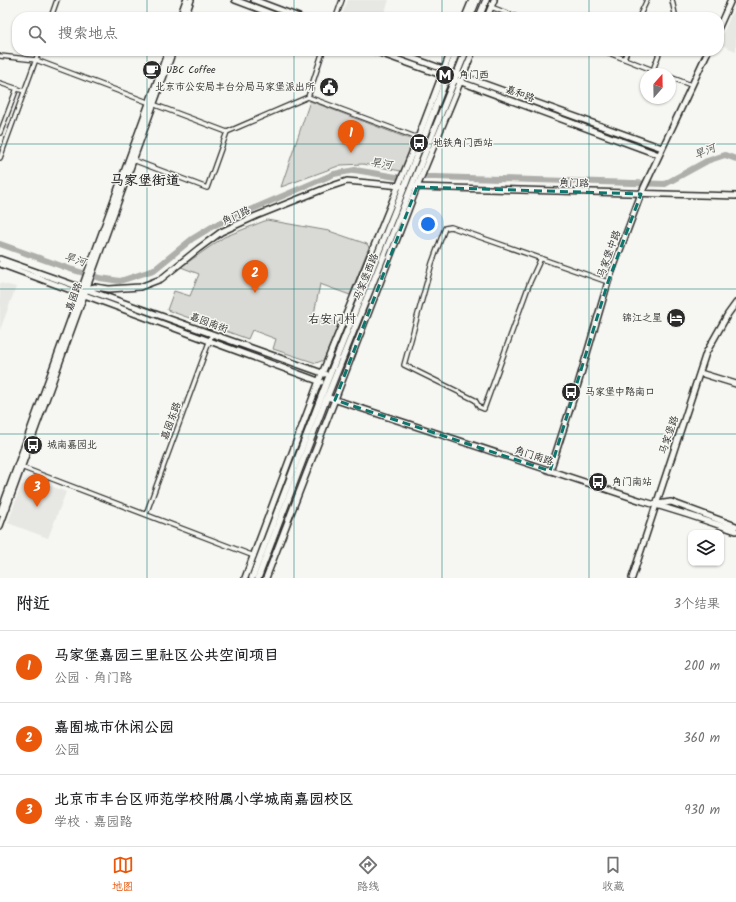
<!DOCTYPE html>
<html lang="zh">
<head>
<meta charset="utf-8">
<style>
  :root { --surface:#fff; --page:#f6f6f6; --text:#202124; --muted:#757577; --line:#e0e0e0; --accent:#ea580c }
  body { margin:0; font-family:Kalam,"LXGW WenKai TC",sans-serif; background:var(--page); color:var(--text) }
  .controls { position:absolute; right:12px; bottom:12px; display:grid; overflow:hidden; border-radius:8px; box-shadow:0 1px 3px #0004 }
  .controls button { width:36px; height:36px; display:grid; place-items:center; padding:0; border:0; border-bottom:1px solid var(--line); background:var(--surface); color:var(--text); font:20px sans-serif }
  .compass { position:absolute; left:640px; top:68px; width:36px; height:36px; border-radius:50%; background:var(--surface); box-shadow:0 1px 3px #0004; rotate:20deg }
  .you { position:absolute; left:428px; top:224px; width:14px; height:14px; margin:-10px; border:3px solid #fff; border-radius:50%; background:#1a73e8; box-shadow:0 0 0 6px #1a73e833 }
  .badge { display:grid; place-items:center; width:26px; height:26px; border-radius:50%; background:var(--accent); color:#fff; font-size:13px; font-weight:700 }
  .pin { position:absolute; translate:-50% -33px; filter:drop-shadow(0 1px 2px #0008) }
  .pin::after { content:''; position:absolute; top:21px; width:14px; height:12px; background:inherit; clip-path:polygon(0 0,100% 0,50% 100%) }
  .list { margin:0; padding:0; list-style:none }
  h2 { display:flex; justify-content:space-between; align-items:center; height:52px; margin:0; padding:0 16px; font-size:17px }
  h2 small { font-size:13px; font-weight:400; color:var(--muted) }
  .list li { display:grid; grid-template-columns:26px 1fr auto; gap:12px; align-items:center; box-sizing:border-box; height:72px; padding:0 16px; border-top:1px solid var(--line) }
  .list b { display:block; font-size:15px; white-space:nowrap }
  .list p { margin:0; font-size:13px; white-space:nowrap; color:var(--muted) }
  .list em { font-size:13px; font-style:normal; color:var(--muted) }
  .icon { flex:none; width:22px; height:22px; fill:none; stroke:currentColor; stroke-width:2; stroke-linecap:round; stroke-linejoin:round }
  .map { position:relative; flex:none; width:736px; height:578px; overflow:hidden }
  .search { position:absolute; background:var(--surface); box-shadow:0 1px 3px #0004; left:12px; right:12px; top:12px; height:44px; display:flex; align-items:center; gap:10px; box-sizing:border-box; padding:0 14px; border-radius:16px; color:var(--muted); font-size:15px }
  .sheet { height:268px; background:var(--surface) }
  nav { display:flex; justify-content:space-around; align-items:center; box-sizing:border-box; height:56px; border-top:1px solid var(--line); background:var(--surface); font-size:11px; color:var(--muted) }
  nav a { display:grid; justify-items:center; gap:2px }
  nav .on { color:var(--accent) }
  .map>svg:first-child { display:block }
</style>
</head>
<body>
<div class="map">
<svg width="736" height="578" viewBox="0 0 736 578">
  <rect width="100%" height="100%" fill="#f6f6f2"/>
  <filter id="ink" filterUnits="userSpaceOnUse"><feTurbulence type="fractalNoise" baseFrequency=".025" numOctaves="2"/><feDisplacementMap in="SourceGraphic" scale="8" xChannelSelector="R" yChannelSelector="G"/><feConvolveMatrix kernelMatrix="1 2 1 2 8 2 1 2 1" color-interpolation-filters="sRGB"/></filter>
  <g filter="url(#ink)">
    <path fill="#e7e7e3" d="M348 0H389L383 17H341Z
      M736 4V51L719 44V42Z
      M0 283 16 287 0 330Z
      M36 480 66 492 48 538 8 523 21 486Z"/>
    <path fill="#d9d9d5" stroke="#828280" d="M310 101 415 141 401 171 363 164 341 165 281 187Z
      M267 220 329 231 367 244 369 247 350 295 320 284 314 314 339 323 324 360 316 363 273 349 276 339 252 330 248 339 167 310 174 291 190 296 199 274 181 267 224 237Z"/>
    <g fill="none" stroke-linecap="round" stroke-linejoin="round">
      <path stroke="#aeaeab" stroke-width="6" d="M0 244 70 269 100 278 120 281 154 270 192 239 215 225 334 174 355 170 396 177H435L665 184 707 161 725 155 736 159"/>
      <g stroke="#2b2b2b" stroke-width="6">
        <path id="street" d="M672 0 675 14 674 17
          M491 7 517 17
          M51 17 57 0
          M336 17 342 0
          M639 17 647 0
          M604 51 663 74
          M0 56 36 60 227 132 308 97 418 138
          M624 59 627 51
          M653 70 660 51
          M670 77 691 85
          M0 83 24 91
          M308 97 323 51
          M0 133 17 88
          M0 158 39 51
          M133 160 207 188 227 132
          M541 258 530 282 484 409 479 407 475 400 404 365 432 263 445 228 451 227 608 282
          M21 467 254 556
          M146 514 212 334"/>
      </g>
      <g stroke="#2b2b2b" stroke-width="8">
        <path id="secondary" d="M235 0 280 17
          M254 0 299 17
          M180 17 186 0
          M185 17 191 0
          M465 17 472 0
          M487 17 494 0
          M719 27 731 0
          M374 51 461 82 659 155
          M393 51 662 148
          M414 187 736 196
          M0 259 325 374
          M0 264 321 382
          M87 289 95 287 109 289 140 287 161 279 198 249 221 232 256 216 326 188 347 181 401 186
          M700 373 736 384
          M327 397 642 501C674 510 705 520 736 531
          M550 471 578 384 608 282 641 194 708 51
          M657 504 671 502 736 526
          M0 513 168 51
          M0 526 173 51
          M245 578 319 381 418 138 451 51
          M266 578 417 187 473 51
          M632 578 706 353 728 314 736 303"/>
      </g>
      <g stroke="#2b2b2b" stroke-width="8">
        <path id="primary" d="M470 17 477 0
          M479 17 486 0
          M252 578 326 384 406 183 457 51
          M258 578 327 397 466 51"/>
      </g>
      <use href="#street" stroke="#f6f6f2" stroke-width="3.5"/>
      <use href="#secondary" stroke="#f6f6f2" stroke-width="5"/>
      <use href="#primary" stroke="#f6f6f2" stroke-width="5.5"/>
    </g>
  </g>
  <path fill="none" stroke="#0f766e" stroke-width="3" stroke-dasharray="8 5" stroke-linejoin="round" d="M417 187 641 194 608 282 550 471 335 400Z"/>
  <path fill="none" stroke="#0f766e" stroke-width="1" stroke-opacity="0.55" d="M147 0V17M294 0V17M442 0V17M589 0V17M147 51V578M294 51V578M442 51V578M589 51V578M0 144H736M0 289H736M0 434H736"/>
  <defs>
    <g id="cafe-disc" transform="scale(1)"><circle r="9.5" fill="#2b2b2b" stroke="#f6f6f2"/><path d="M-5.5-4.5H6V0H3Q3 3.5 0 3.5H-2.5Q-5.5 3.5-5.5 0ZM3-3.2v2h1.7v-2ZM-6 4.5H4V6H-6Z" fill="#fff"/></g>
    <g id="metro-disc" transform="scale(1)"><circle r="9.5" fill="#2b2b2b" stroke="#f6f6f2"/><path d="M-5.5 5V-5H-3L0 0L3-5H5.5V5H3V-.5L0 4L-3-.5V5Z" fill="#fff"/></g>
    <g id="civic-disc" transform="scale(1)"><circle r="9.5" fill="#2b2b2b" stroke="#f6f6f2"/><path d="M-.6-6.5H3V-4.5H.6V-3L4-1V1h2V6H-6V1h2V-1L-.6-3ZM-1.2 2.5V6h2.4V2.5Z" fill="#fff"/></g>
    <g id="bus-disc" transform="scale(1)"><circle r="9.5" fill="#2b2b2b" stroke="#f6f6f2"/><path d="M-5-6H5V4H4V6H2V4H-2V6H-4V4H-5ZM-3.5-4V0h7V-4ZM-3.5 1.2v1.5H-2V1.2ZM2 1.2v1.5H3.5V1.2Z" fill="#fff"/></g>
    <g id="hotel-disc" transform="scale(1)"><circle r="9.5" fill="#2b2b2b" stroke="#f6f6f2"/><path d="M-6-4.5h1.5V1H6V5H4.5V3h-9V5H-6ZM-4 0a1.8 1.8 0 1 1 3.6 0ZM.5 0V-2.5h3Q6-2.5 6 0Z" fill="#fff"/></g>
  </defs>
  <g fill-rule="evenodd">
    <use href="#cafe-disc" x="152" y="70"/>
    <use href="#metro-disc" x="445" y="75"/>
    <use href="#civic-disc" x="329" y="87"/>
    <use href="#bus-disc" x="419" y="143"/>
    <use href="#hotel-disc" x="676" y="318"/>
    <use href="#bus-disc" x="571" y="392"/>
    <use href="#bus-disc" x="33" y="445"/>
    <use href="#bus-disc" x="598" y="482"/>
  </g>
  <g text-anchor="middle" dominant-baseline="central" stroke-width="3" stroke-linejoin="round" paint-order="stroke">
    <g font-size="10" fill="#2b2b2b" stroke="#f6f6f2" text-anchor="start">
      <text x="166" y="70">UBC Coffee</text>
      <text x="459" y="75">角门西</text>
      <text x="315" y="87" text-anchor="end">北京市公安局丰台分局马家堡派出所</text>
      <text x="433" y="143">地铁角门西站</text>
      <text x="662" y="318" text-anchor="end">锦江之星</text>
      <text x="585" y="392">马家堡中路南口</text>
      <text x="47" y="445">城南嘉园北</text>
      <text x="612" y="482">角门南站</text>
    </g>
    <g font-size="10" fill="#2b2b2b" stroke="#f6f6f2">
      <text transform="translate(520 94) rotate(20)">嘉和路</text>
      <text transform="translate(574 183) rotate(2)">角门路</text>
      <text transform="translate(236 216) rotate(-25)">角门路</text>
      <text transform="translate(609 254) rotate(-70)">马家堡中路</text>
      <text transform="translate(366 277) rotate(-68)">马家堡西路</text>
      <text transform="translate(74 297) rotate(-70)">嘉园路</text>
      <text transform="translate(209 323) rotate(20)">嘉园南街</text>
      <text transform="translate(171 421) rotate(-70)">嘉园东路</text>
      <text transform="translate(669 435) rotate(-71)">马家堡路</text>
      <text transform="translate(534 456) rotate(18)">角门南路</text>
    </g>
    <g font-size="11" font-style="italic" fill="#525251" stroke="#f6f6f2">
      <text transform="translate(705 152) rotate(-23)">旱河</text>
      <text transform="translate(381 164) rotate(9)">旱河</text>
      <text transform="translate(75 260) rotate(16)">旱河</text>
    </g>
    <g font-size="12" fill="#2b2b2b" stroke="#f6f6f2">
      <text x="332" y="319">右安门村</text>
    </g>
    <g font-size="14" font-weight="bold" fill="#2b2b2b" stroke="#f6f6f2">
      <text x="145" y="181">马家堡街道</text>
    </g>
  </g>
</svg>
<div class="controls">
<button><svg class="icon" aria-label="layers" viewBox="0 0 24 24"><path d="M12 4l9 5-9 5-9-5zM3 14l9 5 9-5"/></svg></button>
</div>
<svg class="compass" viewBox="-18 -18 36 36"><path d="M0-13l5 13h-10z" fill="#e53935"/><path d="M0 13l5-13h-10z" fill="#757577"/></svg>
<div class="you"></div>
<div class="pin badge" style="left:351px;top:153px">1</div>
<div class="pin badge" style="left:255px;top:293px">2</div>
<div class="pin badge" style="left:37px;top:507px">3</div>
<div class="search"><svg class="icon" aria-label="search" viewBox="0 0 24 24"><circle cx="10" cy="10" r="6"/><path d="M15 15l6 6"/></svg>搜索地点</div>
</div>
<section class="sheet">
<h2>附近<small>3个结果</small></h2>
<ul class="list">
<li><span class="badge">1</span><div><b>马家堡嘉园三里社区公共空间项目</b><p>公园 · 角门路</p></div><em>200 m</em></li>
<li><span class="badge">2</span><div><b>嘉囿城市休闲公园</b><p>公园</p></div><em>360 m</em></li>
<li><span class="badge">3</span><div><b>北京市丰台区师范学校附属小学城南嘉园校区</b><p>学校 · 嘉园路</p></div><em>930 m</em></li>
</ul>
</section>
<nav>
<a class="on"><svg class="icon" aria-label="map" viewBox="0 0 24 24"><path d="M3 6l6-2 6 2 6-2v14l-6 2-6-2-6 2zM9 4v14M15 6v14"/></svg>地图</a>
<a><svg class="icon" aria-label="directions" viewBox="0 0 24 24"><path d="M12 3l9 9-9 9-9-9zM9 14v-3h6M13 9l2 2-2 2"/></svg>路线</a>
<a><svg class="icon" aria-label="saved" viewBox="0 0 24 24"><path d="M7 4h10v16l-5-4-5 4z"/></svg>收藏</a>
</nav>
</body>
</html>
